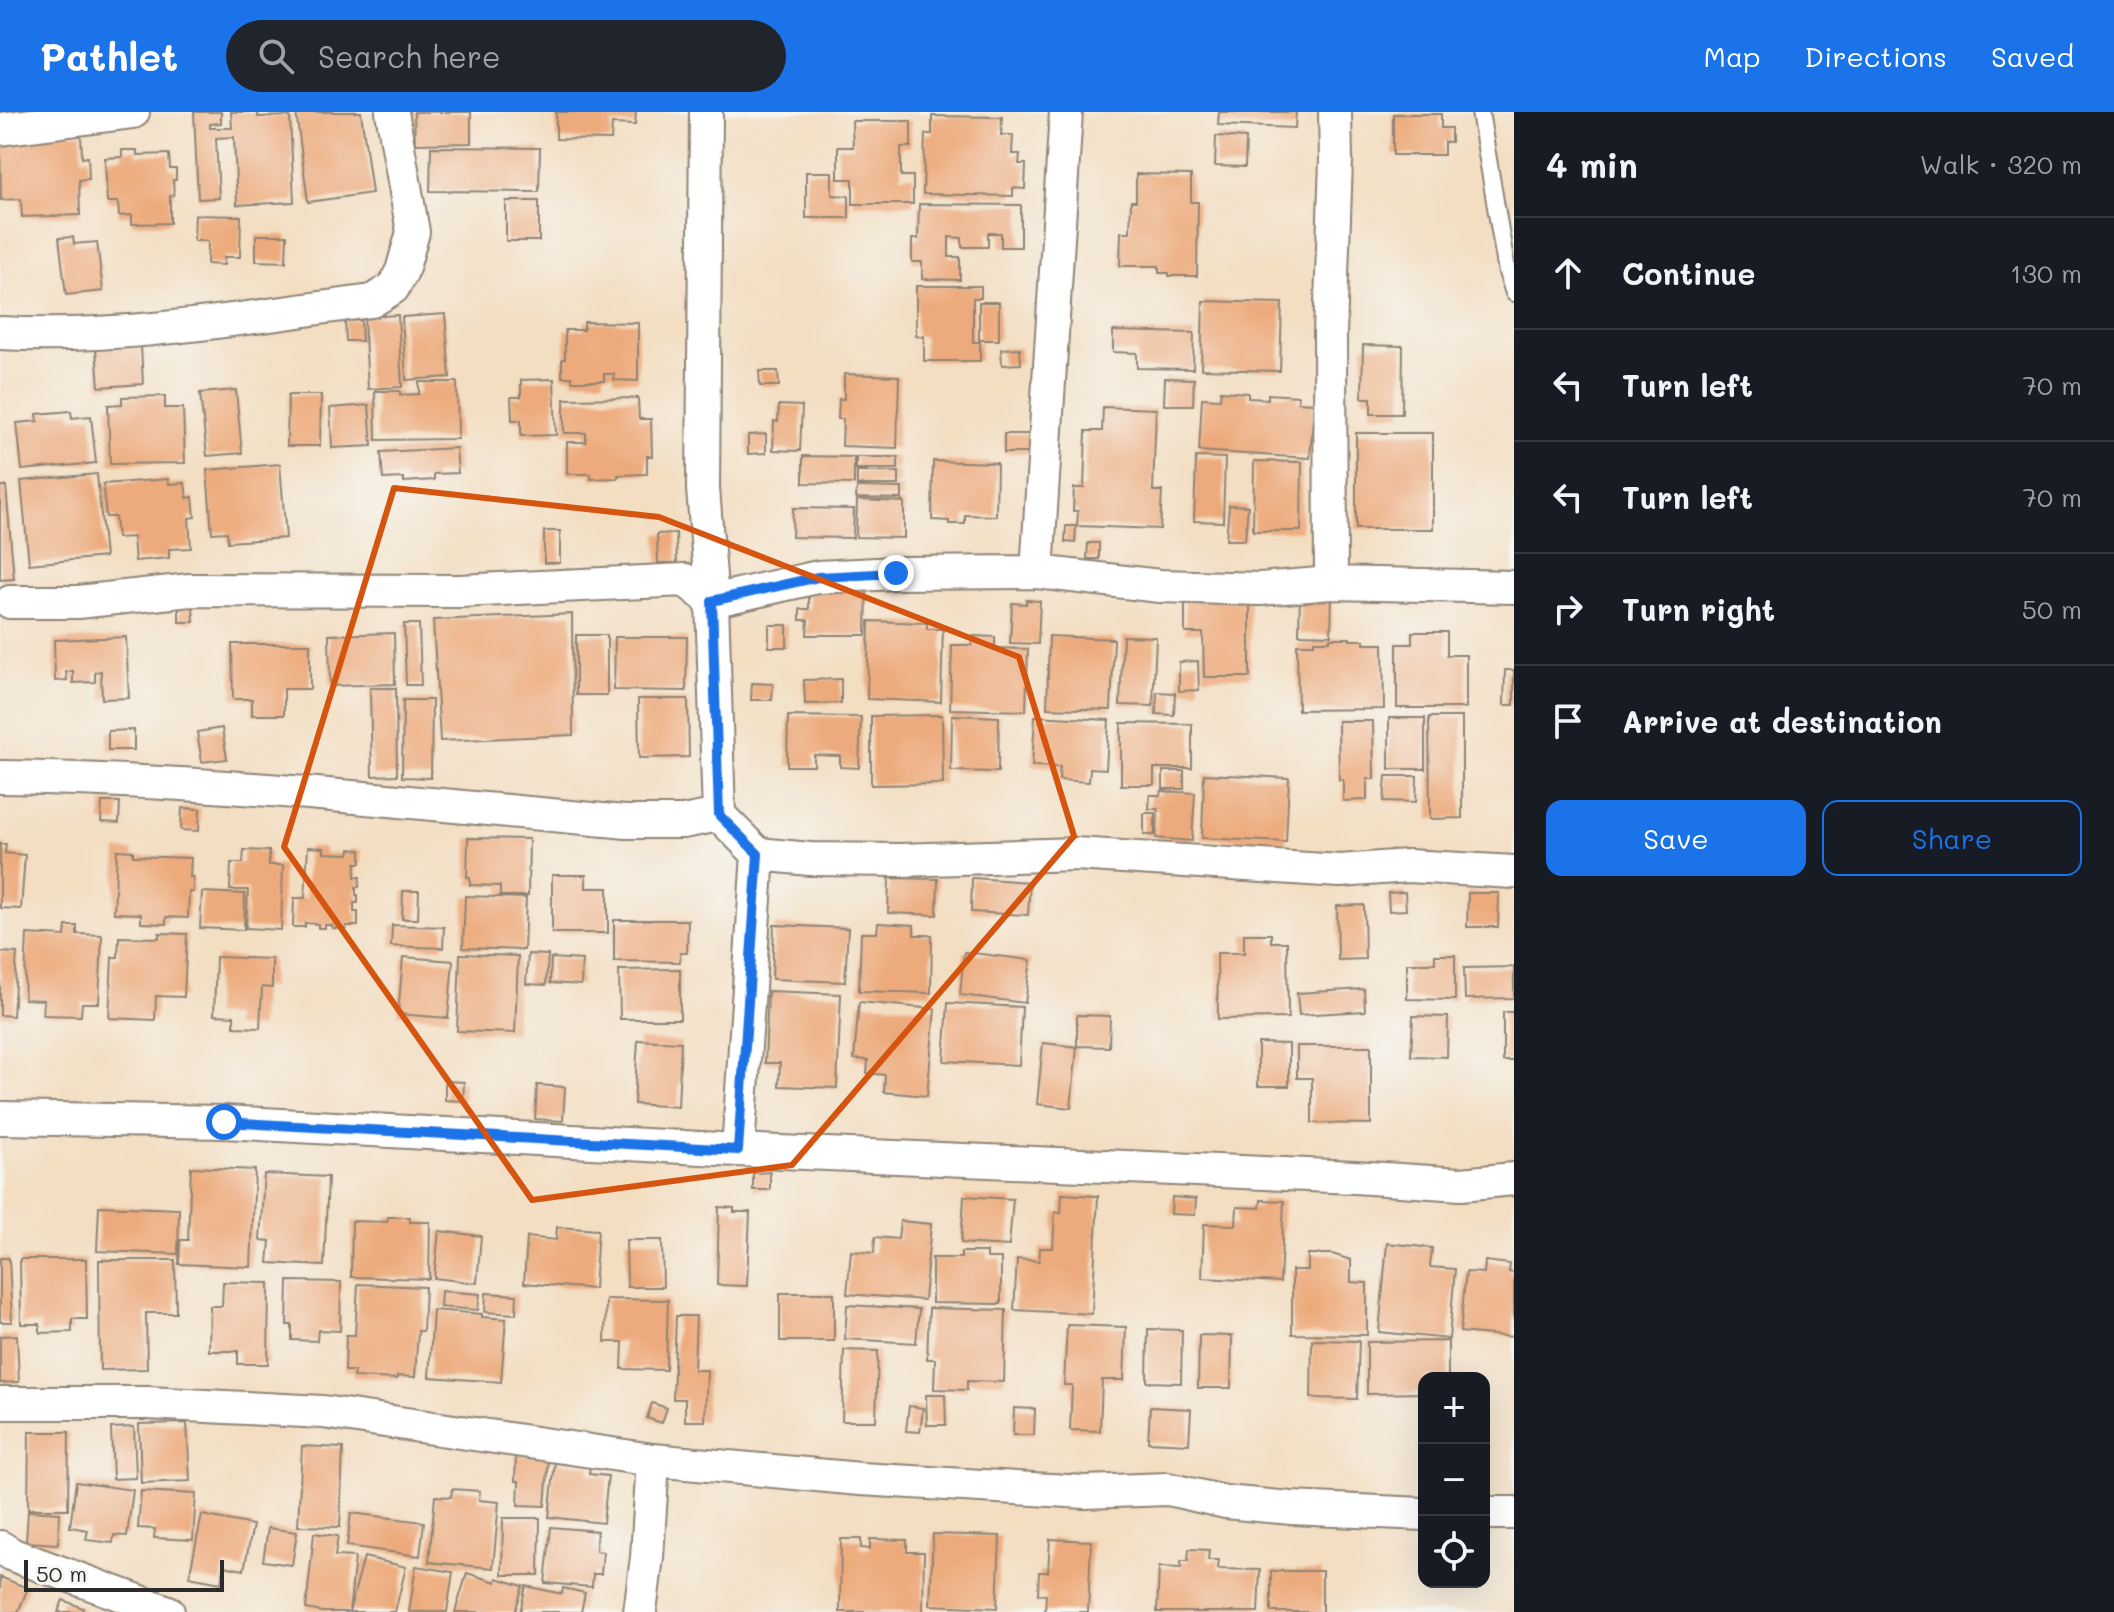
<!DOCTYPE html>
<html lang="en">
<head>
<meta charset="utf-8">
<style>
  :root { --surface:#171b24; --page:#20242c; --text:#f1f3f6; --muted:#9ea1a6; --line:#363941; --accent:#1a73e8 }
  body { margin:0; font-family:Mali,sans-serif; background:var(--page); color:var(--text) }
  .controls { position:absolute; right:24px; bottom:24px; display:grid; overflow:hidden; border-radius:16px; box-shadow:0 8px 32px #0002 }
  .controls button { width:72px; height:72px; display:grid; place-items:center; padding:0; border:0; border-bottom:2px solid var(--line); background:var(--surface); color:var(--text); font:40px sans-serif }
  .scale { position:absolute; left:24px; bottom:20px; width:200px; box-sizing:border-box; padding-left:8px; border:4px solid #2b2b2b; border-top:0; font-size:22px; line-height:28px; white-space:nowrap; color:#2b2b2b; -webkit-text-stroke:6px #f6f6f2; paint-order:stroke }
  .stop { position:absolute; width:24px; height:24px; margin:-18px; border:6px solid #1a73e8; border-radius:50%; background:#fff }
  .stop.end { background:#1a73e8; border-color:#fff; box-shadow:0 2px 8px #0008 }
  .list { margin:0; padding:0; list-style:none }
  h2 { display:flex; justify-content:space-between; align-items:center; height:104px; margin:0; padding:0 32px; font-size:34px }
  h2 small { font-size:26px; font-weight:400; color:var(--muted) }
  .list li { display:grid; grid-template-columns:52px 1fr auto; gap:24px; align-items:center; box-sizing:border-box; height:112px; padding:0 32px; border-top:2px solid var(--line) }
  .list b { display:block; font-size:30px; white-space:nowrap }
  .list em { font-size:26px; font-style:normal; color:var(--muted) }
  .actions { display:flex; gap:16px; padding:24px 32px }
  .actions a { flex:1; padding:18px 0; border:2px solid var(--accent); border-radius:16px; text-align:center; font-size:28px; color:var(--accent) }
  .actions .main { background:var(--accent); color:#fff }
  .icon { flex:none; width:44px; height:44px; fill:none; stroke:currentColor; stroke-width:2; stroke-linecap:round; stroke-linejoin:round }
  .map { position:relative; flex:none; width:1514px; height:1500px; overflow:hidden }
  header { display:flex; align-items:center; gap:48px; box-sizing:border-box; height:112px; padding:0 40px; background:var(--accent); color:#fff }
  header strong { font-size:38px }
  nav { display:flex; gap:44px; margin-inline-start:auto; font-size:28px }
  .search { width:560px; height:72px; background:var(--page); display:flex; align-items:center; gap:20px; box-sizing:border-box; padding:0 28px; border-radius:44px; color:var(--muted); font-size:30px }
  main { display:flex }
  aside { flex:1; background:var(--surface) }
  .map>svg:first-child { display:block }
</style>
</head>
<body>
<header>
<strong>Pathlet</strong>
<div class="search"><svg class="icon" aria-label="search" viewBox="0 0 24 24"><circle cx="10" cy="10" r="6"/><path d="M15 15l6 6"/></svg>Search here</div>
<nav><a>Map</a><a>Directions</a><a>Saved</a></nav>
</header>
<main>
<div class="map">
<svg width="1514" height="1500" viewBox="0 0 1514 1500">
  <rect width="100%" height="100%" fill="#f6f6f2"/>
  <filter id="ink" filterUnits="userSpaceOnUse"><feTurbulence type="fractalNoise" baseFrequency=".0125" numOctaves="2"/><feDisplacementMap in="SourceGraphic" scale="16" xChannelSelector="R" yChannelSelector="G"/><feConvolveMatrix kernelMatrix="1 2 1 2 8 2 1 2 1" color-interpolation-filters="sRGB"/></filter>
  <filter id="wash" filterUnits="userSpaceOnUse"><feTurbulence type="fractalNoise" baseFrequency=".006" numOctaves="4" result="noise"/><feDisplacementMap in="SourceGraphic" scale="32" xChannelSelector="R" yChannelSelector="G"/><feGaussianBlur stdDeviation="1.8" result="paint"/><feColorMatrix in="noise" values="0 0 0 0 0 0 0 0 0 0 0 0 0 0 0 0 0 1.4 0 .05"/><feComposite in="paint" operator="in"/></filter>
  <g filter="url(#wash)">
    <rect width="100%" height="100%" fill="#f3dec2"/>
    <g id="blocks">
      <path fill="#edab7d" d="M194 0H221V11L210 12V16H232L231 0H258V5L290 4 294 90 237 93 234 25 216 26 219 86 198 87Z
        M296 0H361L372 81 308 90Z
        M414 0H471V31L415 32Z
        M556 0H636L635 13 612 12 611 28 556 27Z
        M1219 0H1296L1295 16 1218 13Z
        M1393 2H1441V16H1451V30H1444V43H1393Z
        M932 4 1002 5 1001 23H1013L1012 42H1020L1019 52H1026L1025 77 1013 76V84L923 82 925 22H932Z
        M852 9H911V35H901V64H913V92H853V67H838V35H853Z
        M81 21 82 46 88 45 89 67 79 68 80 103 22 105 21 87 1 88 0 24Z
        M1216 24 1246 26 1245 55 1215 54Z
        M431 35 540 36 539 80 430 79Z
        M122 38H137V43L169 42 170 57H176V68H173L174 83 170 84V111L132 112V103L119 104 118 90H107L105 46 122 45Z
        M806 60H832V83L849 84V106H806Z
        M1136 62 1191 63V90H1198L1197 164H1169V161H1159V154H1120L1121 120H1130L1131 89H1136Z
        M506 89H539V129H506Z
        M919 92 1021 93V135H1001V121H988V135H962V126L949 125V145H960V168L922 167V150H912V127H918Z
        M195 103 241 104 240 145H224V153L207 152 208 129H194Z
        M256 123H287L286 150 256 149Z
        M73 125 74 132 97 130 103 179 66 183 59 126Z
        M916 174H981V186H973V230H980V249H924V224H916Z
        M1203 189 1282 191 1280 259 1201 257Z
        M979 190H999V228H979Z
        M445 202 450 265 406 268 402 205Z
        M398 203 402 275 368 277 364 205Z
        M361 208 362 229H346L345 209Z
        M584 210 638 211V269L614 268V262H604V269H572V265H562V247H565V218H584Z
        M1113 219 1194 221 1193 257 1137 256V241L1113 240Z
        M141 233 143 272 99 275 96 237Z
        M1363 233 1403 234 1402 302H1371V286H1362Z
        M1020 236 1021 252 1002 253 1001 237Z
        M759 259H778L779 274H760Z
        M844 262 899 264 897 336 842 334 843 307H838L839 287H844Z
        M1165 266 1194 267 1193 293H1164Z
        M554 267 556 323 521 324V308H512L511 285H521V268Z
        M419 270H457L458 327 376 328 375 279H400V283L419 282Z
        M236 278 242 341 207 344 200 281Z
        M1221 279 1248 281V286L1268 287V282L1298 284V290L1314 291 1310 346 1199 339 1202 286 1220 287Z
        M288 283H321L320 334H287Z
        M165 284V296H183L185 351 110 352 108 293 122 292V285Z
        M638 286 639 307H651L652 344H647V362L618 363V366L591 367V362H567V330H586V321H564V287Z
        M369 293 372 334 332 336 330 296Z
        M779 293 802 294 800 339 773 338 774 309 778 310Z
        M1103 295 1156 297 1153 379H1162L1160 417 1077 414 1078 399H1073L1074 376H1084L1086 319H1102Z
        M71 299 72 306 91 304 96 351 22 358 17 311 38 309 37 302Z
        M1356 321H1433V417H1356Z
        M766 322V341L748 342V323Z
        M1004 322H1031V341H1004Z
        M456 336 458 361 434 362V368L404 370V366L383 367 381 340Z
        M803 344 854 345V372L803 371Z
        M856 345H898V357H856Z
        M1196 345 1225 346 1223 410 1194 409Z
        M933 349 997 351 996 404 965 403V412H949V409L932 408Z
        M1254 349 1302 350 1301 419H1253Z
        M280 352 286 426 228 430 227 420 212 421 207 358Z
        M857 360H899V373H857Z
        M97 362 105 445 29 452 21 369Z
        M168 367 169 372 185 371 187 386 193 385 195 405 189 406 191 436 169 437V446L135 449 133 425 117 426 115 405H106L103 372Z
        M0 374H6L14 467 0 468Z
        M857 375 902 376V387L856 386Z
        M857 388 904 390V426L856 425Z
        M1229 393 1248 394 1245 428H1226Z
        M793 396 854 397 853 426 792 425Z
        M1066 414H1076L1075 431 1065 430Z
        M544 419H560V451H544Z
        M676 421 677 451H658L657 422Z
        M1088 431H1099V447H1087Z
        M809 474H867L866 523H807L808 508H800V497H809Z
        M1300 480H1332L1331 523 1299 522Z
        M1185 486H1250V565H1204L1203 521H1185Z
        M1026 488 1040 489 1038 532 1010 531 1012 491 1026 492Z
        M179 495H193L194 510H179Z
        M572 502 573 623 440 629 433 508Z
        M869 509 927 511V517H943L941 590 867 587Z
        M404 512H419L421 573H406Z
        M769 513H787V535H769Z
        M1412 520H1447V543H1466V596H1397V532H1412Z
        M394 521 395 572 330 574 329 523Z
        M576 523H607V583H576Z
        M972 524 995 525V536L1028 537 1026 599 950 597 952 533H972Z
        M1049 524 1114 527 1111 598 1047 596Z
        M1123 524 1156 525 1153 594 1120 593Z
        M126 525 129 586 102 587 101 559 95 560V570L73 571V559L66 560 67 568 55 569 54 528Z
        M615 525H687L686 579 614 578Z
        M1330 526H1350V528H1364V532H1383L1384 597 1298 598 1297 532H1314V529H1330Z
        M232 532H310V577H284V603H252V587H233Z
        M1198 549 1199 578 1179 579V550Z
        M1505 558H1514V593H1504Z
        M841 567V591L805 592 804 568Z
        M752 571 773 572 772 588H751Z
        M370 576H396L397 663 372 664Z
        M1157 580 1175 581 1174 603 1156 602Z
        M638 587H688L689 645 639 646Z
        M403 588H432L431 666 402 665Z
        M942 603 943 672 871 673V604Z
        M952 603 999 605 998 660 951 659Z
        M788 604 861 605 859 656 840 655V644L814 643V654H787Z
        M1035 604 1109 608 1106 657 1090 656 1089 670 1059 668 1060 655 1032 654Z
        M1429 605H1462V706L1430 707Z
        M1389 606H1425V657H1389Z
        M1338 609H1373L1374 667H1367V688L1343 689V668H1339Z
        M1121 611 1192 612V656H1154V673H1121Z
        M222 616 227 647 202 650 197 620Z
        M134 618V638H108V619Z
        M1163 659H1184V677H1163Z
        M1204 662 1289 666 1286 730 1202 726Z
        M1386 664H1417L1416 690 1384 689Z
        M1161 679 1195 681 1192 729 1156 726 1158 697H1149L1150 683H1160Z
        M102 690H120L119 711 101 710Z
        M182 696 200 697 199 719 181 718Z
        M1144 701H1155V723H1144Z
        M468 726 529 727 528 784H500V774L470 773V765H467Z
        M0 732H6L5 741 25 743 21 797 0 796Z
        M308 735 324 736V741L349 742 350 737 361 738V751H356L355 765H360L359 775H356V783H358V791H354V800H358V814H346V817L332 816V813H325V816H318V812L305 811V815H293L294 786H305Z
        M117 738 133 739V744L191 746 190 765H193V780H189L188 806 166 805V812L141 811V802L114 801Z
        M244 738 269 739V753H283L281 818 246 816 248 778H230L231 751H243Z
        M552 763H586V776H608V821H552Z
        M889 766 938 767 937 803 888 801Z
        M972 766 1030 770 1028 803 971 800Z
        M403 779H419L418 807H402Z
        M202 780 245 782 244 818 200 816Z
        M1405 780 1406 798 1389 799 1388 781Z
        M1468 781H1499L1498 815H1467Z
        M465 784 526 786 524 838 463 836Z
        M1364 793 1365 847 1338 848 1337 794Z
        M614 808H688L687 841H680V850L614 849Z
        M878 811 914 813V823H932L931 881 859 879 861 821H877Z
        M392 813 444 815 443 836 391 834Z
        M774 813 848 816 845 870 772 867Z
        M66 814H77V822L102 823 99 891H82L81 904 43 903 44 888 24 887 27 822 65 824Z
        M159 821 187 822 184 885 156 884 155 908 109 906 112 845H118L119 825 159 826Z
        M1244 822H1271V830H1287L1288 906 1218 907 1217 841H1244Z
        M0 840 17 841 13 904 0 903Z
        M964 840 1031 848 1025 891 960 883Z
        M460 842 518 844 515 921 457 919Z
        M528 842 548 843 546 873 526 872Z
        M1435 843H1455V888L1407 887V851H1435Z
        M216 845 272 847V876L262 875 260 916 234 915V904L214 903Z
        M403 845 453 849 448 906 398 902Z
        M551 846 582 848 581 873 550 871Z
        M1514 855V886L1465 887 1464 856Z
        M680 857V907H620L619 858Z
        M1364 877 1365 899 1299 903 1297 881Z
        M768 879 841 882 837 976 779 974 780 951H765Z
        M859 890 935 897 927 984 884 980 885 963 867 961 868 948 854 947Z
        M948 891 1022 895 1019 953 944 949Z
        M1503 900H1514V949H1503Z
        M1077 903 1110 904 1109 935 1077 934Z
        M1413 904 1448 905 1447 945 1411 944Z
        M638 928 681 930 678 995 634 992Z
        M1043 931 1077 935 1071 996 1037 992Z
        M1258 931 1289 932V974H1258Z
        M1297 934H1371V1012L1312 1011V966H1297Z
        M445 969 464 970 463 989 445 988Z
        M537 973 565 975 563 1009 535 1007Z
        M191 1055 255 1058 251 1155 179 1152 180 1128H188Z
        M770 1060V1078H753V1061Z
        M264 1062 328 1065 324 1154 268 1151 270 1129 260 1128Z
        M1062 1082 1098 1084 1092 1202 1014 1198 1017 1147 1039 1149 1040 1136H1053L1055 1100 1061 1101Z
        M964 1084 1013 1087 1009 1134 961 1131Z
        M1172 1085 1196 1087 1195 1103 1171 1102Z
        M1261 1088 1284 1089 1280 1170 1202 1166 1204 1112 1236 1113 1237 1095 1260 1096Z
        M99 1094 179 1097 178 1142 97 1139Z
        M719 1095 734 1096V1100H750L747 1174 717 1173Z
        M388 1105H410V1110H430L429 1167 351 1165 352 1109 387 1110Z
        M900 1109 931 1112 924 1188 847 1182 851 1139 874 1141 875 1125 898 1127Z
        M557 1115 598 1118 594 1177 524 1171 527 1125 556 1128Z
        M439 1119 481 1124 477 1171 434 1166Z
        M626 1128H662L663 1175H627Z
        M1387 1131 1432 1136 1430 1155 1455 1157 1449 1227 1379 1220Z
        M961 1140H987V1146H1001V1192L932 1191V1146H961Z
        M1308 1142H1332L1351 1148V1170L1367 1171V1223L1292 1222V1158H1308Z
        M0 1146H9L12 1210H0Z
        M20 1147H86L87 1207H72V1220L40 1221V1212H21Z
        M99 1148H175L176 1201H146L147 1257 100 1258Z
        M1485 1149 1510 1152 1509 1160 1514 1161V1225L1460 1220 1466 1160 1484 1161Z
        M288 1169 341 1170 340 1219 318 1218 317 1229 292 1228V1213H287Z
        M223 1170 269 1171 268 1252H238V1239H209L210 1194H222Z
        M358 1172 425 1175 423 1219H418L415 1265 397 1264V1267L353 1265 354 1259H345L346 1223H355Z
        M441 1179 480 1182 478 1198 440 1195Z
        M486 1181 517 1183 516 1202 485 1200Z
        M780 1181H834V1229H780Z
        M606 1187 668 1188 666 1258 622 1257 623 1230H605Z
        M847 1193 919 1197 916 1231 845 1227Z
        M929 1196 1006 1198 1004 1270 967 1269V1278L934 1277 935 1247H927Z
        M433 1198 482 1202V1205L506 1207 501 1270 429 1265Z
        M676 1204H696L694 1258H707L705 1309H685V1287H673Z
        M1067 1213 1126 1215 1124 1268H1102L1100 1319 1070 1318 1072 1273H1064Z
        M1148 1217 1182 1218 1181 1271 1147 1270Z
        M17 1223 19 1270 0 1271V1224Z
        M1199 1223 1232 1224 1231 1276H1198Z
        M1312 1228 1359 1229 1357 1287 1311 1286Z
        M1448 1229V1266H1424V1281L1367 1282V1230Z
        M844 1238 878 1239 876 1309H842Z
        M926 1283H945L946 1313H927Z
        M652 1291 667 1296 662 1311 647 1306Z
        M909 1294 923 1296 920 1320 906 1319Z
        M1150 1295 1191 1297 1189 1332 1148 1330Z
        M1014 1296 1035 1297 1034 1323H1013Z
        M187 1311 190 1369 141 1371 139 1312Z
        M134 1315 136 1366 113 1367 111 1316Z
        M29 1320H69L68 1397H28Z
        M302 1334 343 1336 340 1415 298 1414Z
        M516 1343 549 1345 545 1394 518 1393 519 1369H515Z
        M555 1350 590 1353 589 1362 608 1364 603 1411 549 1405Z
        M76 1370 133 1378 127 1424 114 1423 113 1431 86 1428 88 1418 70 1415Z
        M452 1377 480 1379 479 1388 499 1390 493 1456 429 1450 435 1384 451 1385Z
        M141 1379 196 1382 193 1428 154 1426 155 1417 138 1416Z
        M28 1399 60 1401 58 1432 26 1430Z
        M351 1401 424 1410 420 1444 347 1434Z
        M202 1403 253 1413 244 1458 224 1454 221 1471 189 1465Z
        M503 1406H540L539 1463H502Z
        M551 1415 597 1419 596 1439 603 1440 601 1462H593L592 1475 545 1471Z
        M268 1416 297 1420 292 1453 263 1449Z
        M314 1421 338 1424 335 1444 355 1445 349 1500H322L306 1497Z
        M933 1422 1000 1424 997 1496 930 1493Z
        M841 1427H861V1436L870 1437V1427L907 1428V1440H924L923 1500H840Z
        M1050 1427 1091 1429 1088 1500H1045L1046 1483 1038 1482 1039 1460H1048Z
        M1189 1437 1209 1438 1208 1448H1219L1218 1457 1260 1458 1258 1500H1157L1159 1455 1181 1456V1449H1188Z
        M364 1445 406 1455 395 1500H349Z
        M416 1454 453 1460 447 1500H409Z
        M1271 1459H1322V1500H1271Z
        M467 1461 496 1470 497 1466 523 1474 515 1500H455Z
        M0 1465 28 1476 18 1500H0Z
        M526 1474 562 1482 563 1476 585 1481 581 1500H520Z
        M63 1488 83 1496 82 1500H58Z"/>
    </g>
  </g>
  <g filter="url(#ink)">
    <use href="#blocks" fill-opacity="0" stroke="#8f8476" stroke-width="2"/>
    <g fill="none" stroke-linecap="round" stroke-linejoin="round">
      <g stroke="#8f8476" stroke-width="20">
        <path id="service" d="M1480 0 1507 160 1514 181"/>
      </g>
      <g stroke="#8f8476" stroke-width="36">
        <path id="minor" d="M706 0 703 377 712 489 719 703 758 742 810 747 900 748 1076 742 1340 759 1408 754 1514 760
          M0 17 133 0
          M0 221C125 228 248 205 372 189L393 176 402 159 413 120 392 0
          M1037 460 1066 0
          M1331 471 1330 222 1336 48 1335 0
          M10 490H78L190 478 460 479 685 468 712 489 818 465 896 461 1037 460 1160 474 1260 477 1331 471 1514 475
          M0 665C209 668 417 691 626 710H683L719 703
          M0 1006 224 1010 738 1038 1354 1065 1461 1072 1514 1067
          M738 1038 758 742
          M0 1291H147L323 1300 653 1348 860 1367 1085 1380 1168 1377 1225 1390 1291 1396 1424 1402
          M1484 1401H1514
          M0 1435 13 1443 168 1500
          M640 1500 647 1445 653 1348"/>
      </g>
      <use href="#service" stroke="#fff" stroke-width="16"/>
      <use href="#minor" stroke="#fff" stroke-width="32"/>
    </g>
  </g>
  <g fill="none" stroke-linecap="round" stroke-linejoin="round" filter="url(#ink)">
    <path stroke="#1a73e8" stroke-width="10" d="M224 1010 738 1038 758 742 719 703 712 489 818 465 896 461"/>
  </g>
  <path fill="none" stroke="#d5540f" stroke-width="6" stroke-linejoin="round" d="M394 376 659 405 1019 545 1074 724 792 1053 532 1088 284 735Z"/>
</svg>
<div class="controls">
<button>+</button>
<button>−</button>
<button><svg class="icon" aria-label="locate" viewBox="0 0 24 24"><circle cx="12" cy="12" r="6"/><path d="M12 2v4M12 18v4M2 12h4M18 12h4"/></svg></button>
</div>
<div class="scale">50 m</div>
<div class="stop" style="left:224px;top:1010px"></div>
<div class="stop end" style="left:896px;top:461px"></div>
</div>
<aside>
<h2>4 min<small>Walk · 320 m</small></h2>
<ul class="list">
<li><svg class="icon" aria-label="ahead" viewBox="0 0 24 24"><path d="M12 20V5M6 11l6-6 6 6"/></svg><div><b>Continue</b></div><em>130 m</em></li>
<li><svg class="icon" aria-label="left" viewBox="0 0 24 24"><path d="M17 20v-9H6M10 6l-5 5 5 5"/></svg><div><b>Turn left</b></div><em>70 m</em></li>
<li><svg class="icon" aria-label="left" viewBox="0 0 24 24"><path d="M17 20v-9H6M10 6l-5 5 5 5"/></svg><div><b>Turn left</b></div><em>70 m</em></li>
<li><svg class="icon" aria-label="right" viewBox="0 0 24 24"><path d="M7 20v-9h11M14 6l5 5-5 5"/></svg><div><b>Turn right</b></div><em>50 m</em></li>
<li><svg class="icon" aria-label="arrive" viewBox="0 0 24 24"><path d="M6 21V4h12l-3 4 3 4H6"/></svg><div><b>Arrive at destination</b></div></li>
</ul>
<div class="actions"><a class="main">Save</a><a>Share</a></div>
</aside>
</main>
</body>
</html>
